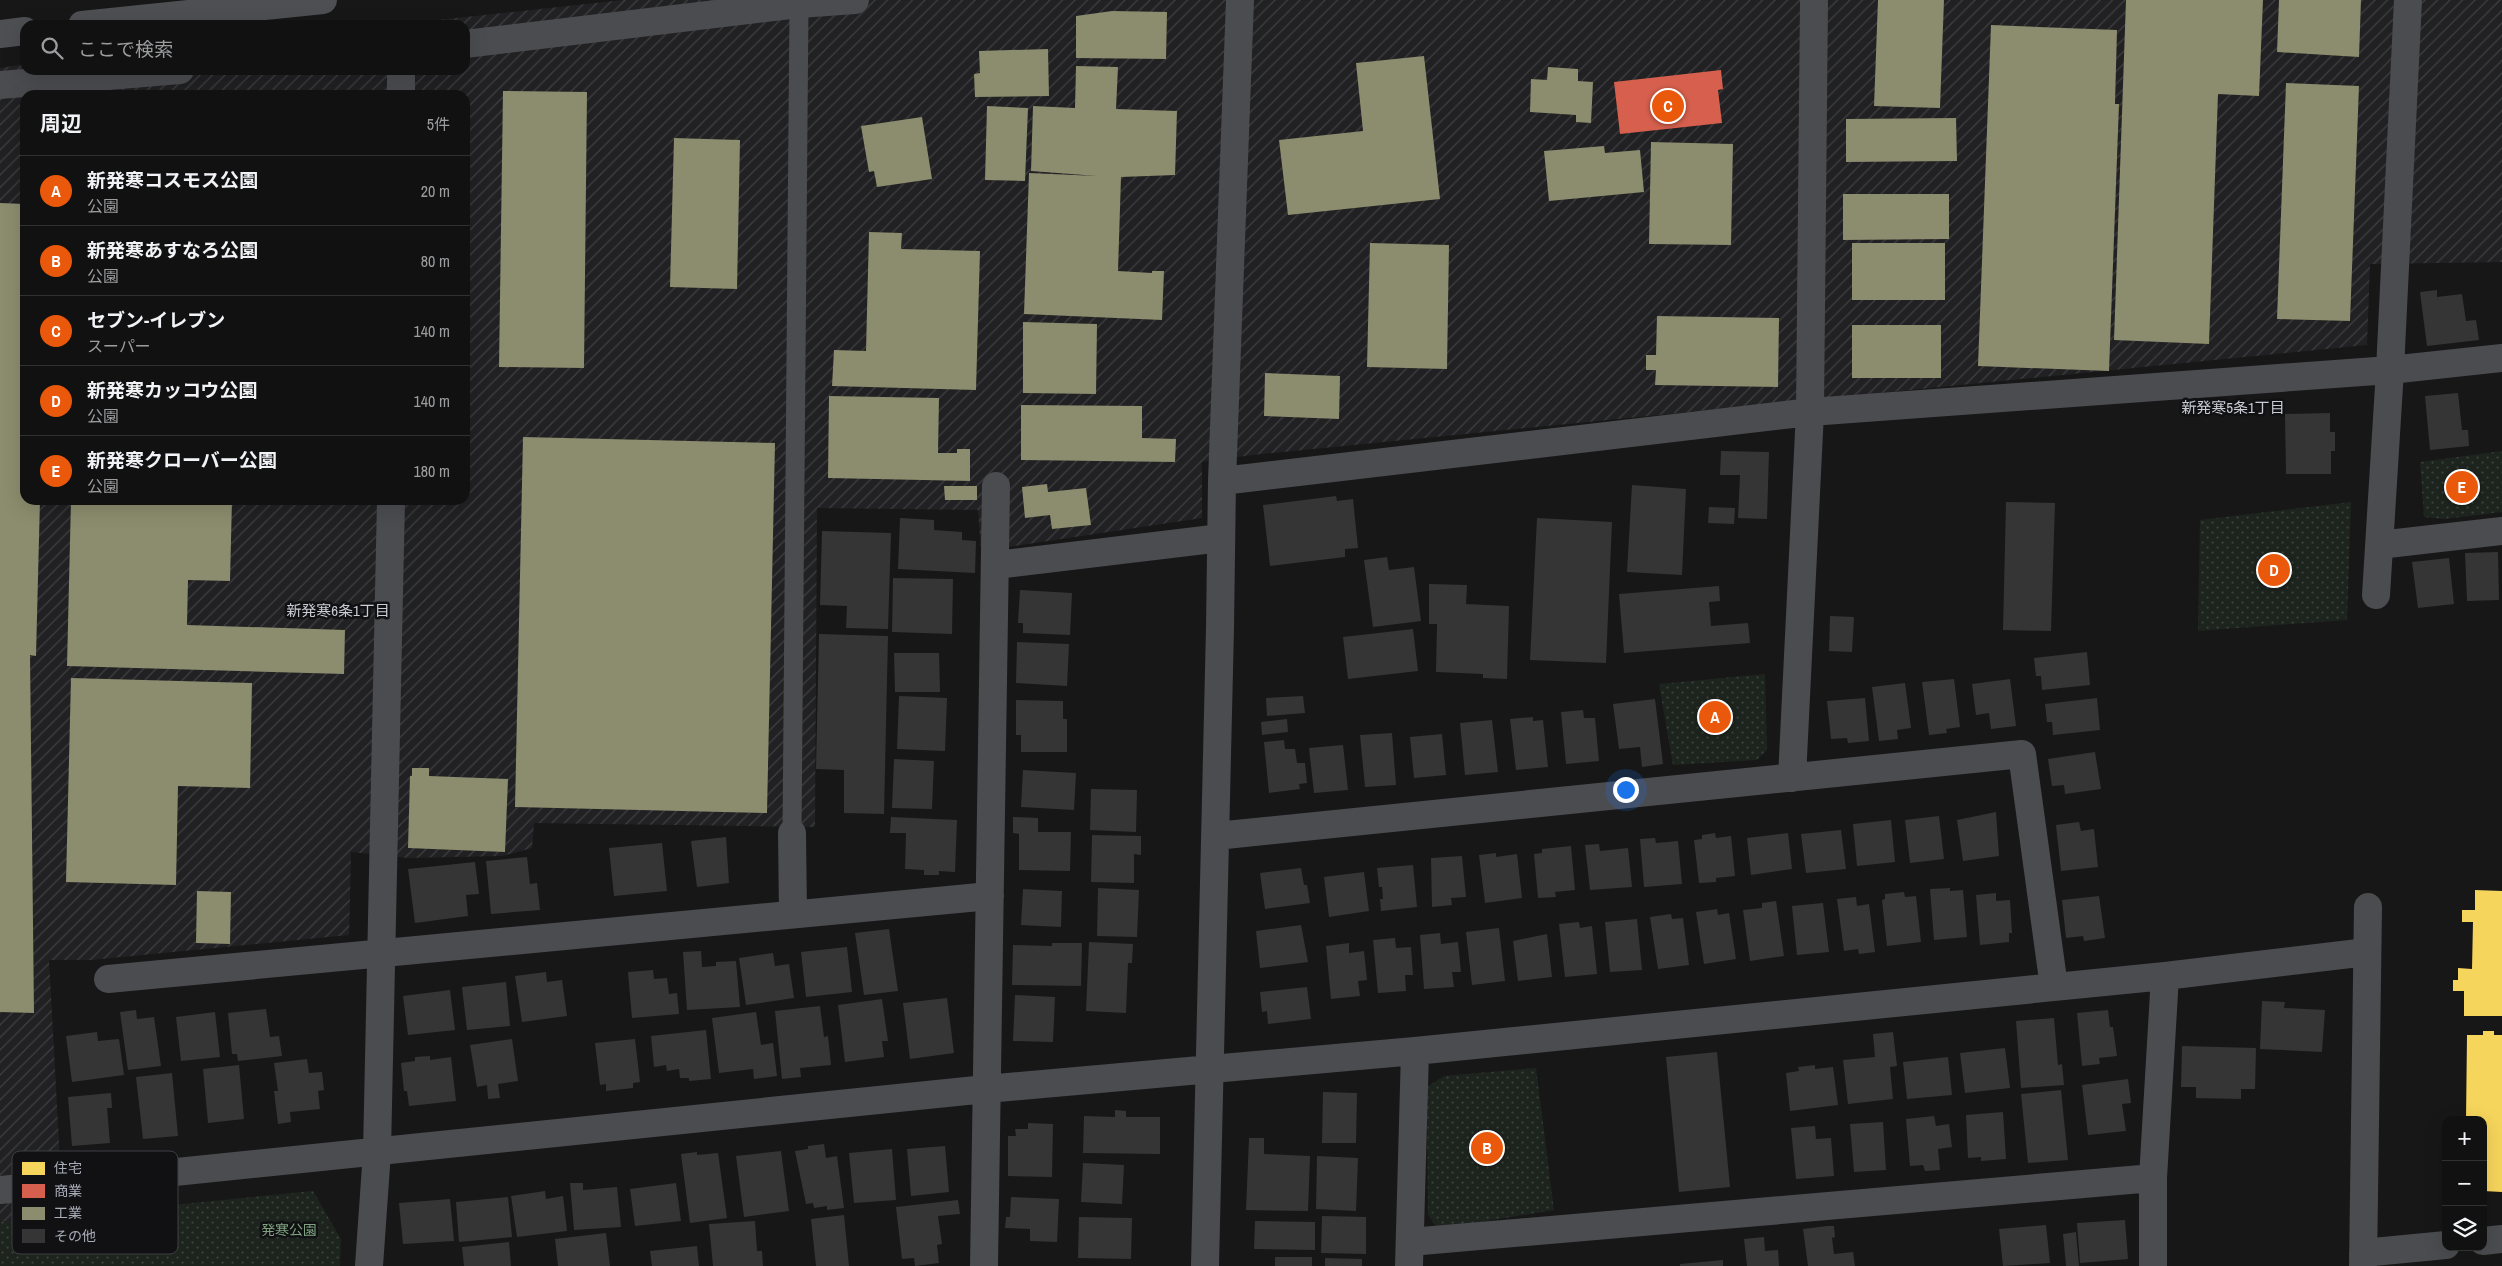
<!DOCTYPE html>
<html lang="ja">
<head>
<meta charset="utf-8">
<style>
  :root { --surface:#111; --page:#1e1f1f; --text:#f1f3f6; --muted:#9c9d9f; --line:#303131; --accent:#ea580c }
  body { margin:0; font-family:"Archivo Narrow","Noto Sans JP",sans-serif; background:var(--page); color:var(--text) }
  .controls { position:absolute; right:15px; bottom:15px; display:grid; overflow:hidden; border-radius:10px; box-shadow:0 5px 20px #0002 }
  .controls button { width:45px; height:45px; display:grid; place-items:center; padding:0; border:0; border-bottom:1px solid var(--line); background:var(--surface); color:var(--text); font:25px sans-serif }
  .you { position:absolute; left:1625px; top:789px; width:18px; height:18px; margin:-12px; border:4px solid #fff; border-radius:50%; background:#1a73e8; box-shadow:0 0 0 8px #1a73e833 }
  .badge { display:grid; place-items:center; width:32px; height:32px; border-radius:50%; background:var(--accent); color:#fff; font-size:16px; font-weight:700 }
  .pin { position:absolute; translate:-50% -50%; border:2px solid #fff; box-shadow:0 1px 5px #0006 }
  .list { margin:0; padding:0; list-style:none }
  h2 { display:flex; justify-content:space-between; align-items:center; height:65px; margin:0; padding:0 20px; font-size:21px }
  h2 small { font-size:16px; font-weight:400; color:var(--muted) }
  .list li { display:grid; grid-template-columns:32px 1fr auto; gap:15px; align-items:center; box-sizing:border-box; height:70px; padding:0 20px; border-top:1px solid var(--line) }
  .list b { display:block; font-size:19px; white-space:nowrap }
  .list p { margin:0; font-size:16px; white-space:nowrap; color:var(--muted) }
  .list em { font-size:16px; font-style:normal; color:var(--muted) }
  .icon { flex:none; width:28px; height:28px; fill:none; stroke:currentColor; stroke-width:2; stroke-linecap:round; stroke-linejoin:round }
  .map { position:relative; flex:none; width:2502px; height:1266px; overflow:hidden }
  .search { position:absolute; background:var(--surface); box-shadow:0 5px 20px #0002; left:20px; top:20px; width:450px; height:55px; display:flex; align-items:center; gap:12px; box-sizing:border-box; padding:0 18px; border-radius:15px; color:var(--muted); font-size:19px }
  .panel { position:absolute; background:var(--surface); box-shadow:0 5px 20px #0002; left:20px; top:90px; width:450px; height:415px; border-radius:15px }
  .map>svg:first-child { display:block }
</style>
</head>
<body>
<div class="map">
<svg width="2502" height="1266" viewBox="0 0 2502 1266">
  <defs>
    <pattern id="industrial-furrows" width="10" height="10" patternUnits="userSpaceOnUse" patternTransform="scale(1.25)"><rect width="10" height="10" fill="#212123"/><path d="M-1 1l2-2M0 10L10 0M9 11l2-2" fill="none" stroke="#3e3f41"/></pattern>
    <pattern id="park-dots" width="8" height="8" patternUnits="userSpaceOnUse" patternTransform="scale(1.25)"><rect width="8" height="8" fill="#1d241e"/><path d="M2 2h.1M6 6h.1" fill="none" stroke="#3b413d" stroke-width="1.8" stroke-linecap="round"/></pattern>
  </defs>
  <rect width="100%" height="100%" fill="#171717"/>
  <path fill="url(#industrial-furrows)" fill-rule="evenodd" d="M623 0H2502V262L2370 264 2367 345 1252 455 1202 462V518L981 551 978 510 817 508 815 827 534 823 532 848 502 856 408 858 351 852 349 935 91 960H49L63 1216 0 1222V68L25 64V70H465V25H391ZM25 95H465V500H25Z"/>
  <path fill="url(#park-dots)" d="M2502 451V512L2444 519 2424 517 2420 462Z
    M2351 502 2347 620 2198 631 2200 520Z
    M1765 674 1767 750 1757 760 1673 765 1659 684Z
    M1536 1068 1554 1210 1438 1229 1428 1215 1427 1087 1444 1076Z
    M313 1191 341 1239 340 1266H0V1222Z"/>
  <path fill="#f6d55c" d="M2475 890 2502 891V1016H2464V991H2453V980H2458V968L2472 969 2473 922H2462V910H2475Z
    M2483 1031H2494V1035H2502V1192L2483 1191V1120H2466L2467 1035H2483Z"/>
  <path fill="#d6604d" d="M1721 70 1723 89 1718 90 1722 123 1620 134 1614 82Z"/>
  <path fill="#8c8c6e" d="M1878 0H1944L1940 108 1874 106Z
    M2126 0H2263L2259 96 2218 94 2209 344 2114 340Z
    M2279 0H2361L2359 57 2277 52Z
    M1112 11 1167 12 1166 59 1076 58V16Z
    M1991 25 2117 30 2115 104H2119L2109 371 1978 366Z
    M1048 49 1049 96 975 97 974 74 980 73 979 51Z
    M1424 56 1440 199 1288 215 1279 140 1363 131 1356 63Z
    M1076 66 1118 67 1116 109 1177 111 1175 175 1121 177 1118 271 1152 273V271H1164L1162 320 1024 314 1029 173 1097 176 1031 171 1033 106 1075 108Z
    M1548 67 1578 69V81L1593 82 1591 123 1576 122V115L1530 112 1531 79 1547 80Z
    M2286 83 2359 86 2350 321 2277 319Z
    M503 91 587 92 584 368 499 367Z
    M987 106 1028 108 1025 181 985 180Z
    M922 117 932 179 877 187 874 171 869 172 861 126Z
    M1956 118 1957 161 1846 162V119Z
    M674 138 740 140 737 289 670 287Z
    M1651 142 1733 144 1731 245 1649 244Z
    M1604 146 1605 153 1640 150 1644 192 1549 201 1544 151Z
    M1843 194H1949V239L1843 240Z
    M0 203 25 204V500H40L36 656 30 655 34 1013 0 1012Z
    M869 232 902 233 901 249 980 251 976 390 832 386 834 350 866 351Z
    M1370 243 1449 245 1447 369 1367 367Z
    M1852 243H1945V300H1852Z
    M1657 316 1779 318 1778 387 1655 385 1656 370H1646V355H1656Z
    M1023 322 1097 324 1096 394 1023 393Z
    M1852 325H1941V378H1852Z
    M1265 373 1340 376 1339 419 1264 416Z
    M829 396 939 398 938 453H957V449H970V481L828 478Z
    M1021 405 1142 406V438L1176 439 1175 462 1021 460Z
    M523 437 775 443 767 813 515 807Z
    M1047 484 1048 492 1086 488 1091 525 1052 529 1050 515 1025 518 1022 487Z
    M944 486H977V500H945Z
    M71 500H232L230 581 188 580 187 625 345 630 344 674 67 666Z
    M71 678 252 683 250 788 178 786 176 885 66 882Z
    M412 768H429V776L508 779 505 852 408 848 410 776H412Z
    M197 891 231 892 230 944 196 943Z"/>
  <path fill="#353536" d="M2437 290V297L2462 294 2466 321 2476 320 2479 340 2427 346 2420 292Z
    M2458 393 2462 430H2468L2469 446 2430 450 2425 396Z
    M2330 413V432H2335V451H2331V474H2286L2285 414Z
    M1721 451 1769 452 1767 519 1738 518 1740 475H1720Z
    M1632 485 1686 489 1682 575 1627 572Z
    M1336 496 1337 501 1353 499 1358 548 1345 549V557L1270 566 1263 505Z
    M2006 502 2055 503 2051 631 2003 630Z
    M1709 507 1735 508 1734 524 1708 523Z
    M900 518 934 520V530L962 532V540L976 541 975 573 898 569Z
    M1537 518 1612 522 1606 663 1530 660Z
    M822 531 891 533 888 629 846 628 847 606 820 605Z
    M2498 552 2499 600 2467 601 2465 553Z
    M1387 557 1389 570 1414 567 1421 621 1373 627 1364 560Z
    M2449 558 2454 604 2418 608 2412 562Z
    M893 578 953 579 952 634 892 632Z
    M1429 584 1467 585 1466 604 1509 606 1507 679 1483 678V674L1436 672 1437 624H1429Z
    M1719 586 1720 601 1709 602 1711 626 1748 623 1750 643 1624 653 1619 594Z
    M1020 590 1072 593 1070 635 1023 633V623H1018Z
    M1830 616 1854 617 1852 652 1829 651Z
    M1413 629 1418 671 1348 679 1343 637Z
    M819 634 888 636 884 814 844 813V770L816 769Z
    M1017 642 1069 644 1067 686 1016 683Z
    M2087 652 2090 685 2042 690 2041 676H2036L2034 658Z
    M894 653H939L940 692H895Z
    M1954 679 1960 727 1946 729 1947 733 1929 735 1922 682Z
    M2010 679 2016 726 1991 729 1989 713 1976 715 1972 684Z
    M1905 683 1911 728 1897 730 1898 739 1879 741 1872 687Z
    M899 696 947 698 945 751 897 749Z
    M1303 696 1305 713 1267 716 1266 698Z
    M1865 698 1869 741 1848 743 1847 738 1831 739 1827 701Z
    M2097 698 2100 730 2053 735 2052 722H2047L2045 704Z
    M1655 699 1663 764 1642 767 1640 747 1619 749 1613 704Z
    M1016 700 1063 701V719H1067V752H1021V735H1016Z
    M1583 710 1584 718H1595L1599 761 1566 764 1561 712Z
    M1533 717V721L1543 720 1548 767 1516 770 1510 719Z
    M1287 719 1288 732 1262 735 1261 722Z
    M1492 720 1498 772 1465 775 1460 723Z
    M1392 733 1396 785 1365 787 1360 735Z
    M1442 734 1446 775 1414 778 1410 737Z
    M1284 740 1285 749H1295L1297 763H1305L1307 783 1299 784 1300 789 1269 793 1264 742Z
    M1343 745 1348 790 1314 793 1309 748Z
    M2095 752 2101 789 2065 794 2064 785 2052 786 2048 759Z
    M894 759 934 761 932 809 892 808Z
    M1023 770 1076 773 1074 810 1021 807Z
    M1091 789 1137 790 1136 832 1090 830Z
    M1996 812 1999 856 1963 861 1957 820Z
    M1939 816 1944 859 1910 863 1905 820Z
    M891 817 957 820 955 872 939 871V875H924V870L905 869 906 833H890Z
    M1013 817 1038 818V832H1071L1070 871 1019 870V834L1013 833Z
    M1891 820 1895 862 1857 866 1853 824Z
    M2079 822 2081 831 2094 829 2098 867 2061 871 2056 825Z
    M1841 830 1846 869 1806 873 1801 834Z
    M1715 833 1716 838 1731 836 1735 876 1716 878V882L1699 883 1694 840 1702 839V835Z
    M1788 833 1792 869 1751 875 1747 838Z
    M1092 835 1141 836V855L1134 854V883L1091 882Z
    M726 837 729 883 697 887 691 841Z
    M1655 838 1656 843 1678 841 1682 884 1644 887 1640 839Z
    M662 843 667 891 614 896 609 848Z
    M1599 844 1600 851 1628 848 1632 887 1590 890 1585 845Z
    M1571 846 1575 890 1555 892 1556 897 1538 898 1534 854 1542 853V849Z
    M1496 853V857L1517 854 1522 898 1485 903 1479 855Z
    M1462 856 1466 897 1451 898 1452 905 1432 907 1431 858Z
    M527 857 530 884 537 883 540 910 491 914 486 861Z
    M475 862 479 894 466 895 468 916 415 923 408 869Z
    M1413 865 1417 907 1381 911 1380 899H1383L1382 887H1379L1377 868Z
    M1301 868 1304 885H1307L1310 903 1265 909 1260 873Z
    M1364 872 1369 911 1329 917 1324 877Z
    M1098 888 1139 890 1137 937 1097 936Z
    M1950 888V891L1963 890 1967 937 1934 940 1930 889Z
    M1023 889 1062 891 1061 927 1021 925Z
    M1904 892 1905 897 1916 896 1921 942 1887 946 1882 900 1885 899V894Z
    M1996 893V901L2010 900 2012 933H2009V942L1980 945 1976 895Z
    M2099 896 2105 938 2084 941 2083 936 2066 938 2062 900Z
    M1856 897 1857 906 1869 904 1875 952 1859 954 1858 949 1844 951 1837 899Z
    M1776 901 1784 956 1750 961 1743 910 1762 908V903Z
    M1823 903 1829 952 1797 955 1792 906Z
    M1717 909 1718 915 1729 913 1736 959 1704 964 1696 912Z
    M1671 914 1672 919 1683 918 1689 965 1658 969 1650 917Z
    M1637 919 1642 970 1610 972 1605 922Z
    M1579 922 1580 928 1592 926 1597 974 1565 977 1559 924Z
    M1301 925 1308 962 1260 968 1256 931Z
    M1499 928 1505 981 1472 985 1466 932Z
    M889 929 898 991 864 995 855 933Z
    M1440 933 1441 944 1458 942 1461 972H1452L1454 987 1424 989 1420 935Z
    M1547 934 1552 977 1518 981 1513 941Z
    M1395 938 1396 948 1411 947 1413 975H1405L1406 991 1378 993 1373 940Z
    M1089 942 1133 944 1132 963H1128L1126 1013 1086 1011Z
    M1052 943H1082L1081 986 1012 985 1013 945 1052 946Z
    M1349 943V953L1364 951 1367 980 1358 981 1360 996 1331 999 1326 946Z
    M847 947 852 992 806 997 801 952Z
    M701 951 702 967 716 966V962L736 961 740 1007 687 1010 683 952Z
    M773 953 775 966 789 964 794 998 746 1005 739 958Z
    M653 970 654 979 667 978 669 994 677 993 679 1014 632 1018 628 972Z
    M546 972 547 982 562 980 567 1016 522 1022 515 976Z
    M506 982 510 1026 467 1030 462 987Z
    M1307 987 1311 1019 1268 1024 1267 1011 1262 1012 1260 992Z
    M450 990 455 1030 408 1035 403 996Z
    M1015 995 1055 997 1053 1042 1013 1041Z
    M947 998 954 1053 910 1059 903 1003Z
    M882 999 888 1041H882L884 1057 845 1062 838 1005Z
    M2262 1001 2285 1002 2284 1008 2325 1010 2322 1052 2260 1049Z
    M820 1006 824 1037 828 1036 831 1065 800 1068 801 1077 782 1079 775 1011Z
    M266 1009 270 1037 279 1036 282 1056 238 1061 237 1054H232L228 1013Z
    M136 1010 137 1019 154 1017 161 1066 128 1070 120 1012Z
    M2108 1010 2110 1027H2113L2117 1056 2099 1058 2100 1064 2082 1066 2077 1013Z
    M215 1012 220 1057 181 1061 176 1017Z
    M756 1012 761 1045 773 1043 777 1076 754 1079 753 1069 719 1073 712 1018Z
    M2054 1018 2058 1065 2062 1064 2064 1085 2021 1088 2016 1021Z
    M706 1030 711 1079 689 1081V1078H680L679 1069 667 1071 666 1065 654 1067 651 1036Z
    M97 1032 98 1041 119 1039 124 1075 72 1082 66 1036Z
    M1893 1032 1897 1066 1890 1067 1893 1099 1848 1104 1843 1060 1875 1057 1873 1034Z
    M512 1039 518 1081 498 1084 500 1098 488 1099 487 1085 477 1087 470 1045Z
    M635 1039 640 1082 633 1083V1088L606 1091V1084L600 1085 595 1043Z
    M2182 1046 2256 1048 2255 1089H2241V1099L2196 1098V1087H2181Z
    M2005 1048 2010 1088 1965 1093 1960 1053Z
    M1717 1052 1730 1187 1679 1192 1666 1057Z
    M430 1056V1060L451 1057 456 1101 409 1106 407 1091H404L401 1063 415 1061V1057Z
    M1948 1057 1952 1095 1907 1099 1903 1062Z
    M307 1059 309 1073 322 1072 324 1090 318 1091 320 1109 290 1112 291 1122 278 1124 274 1091H278L274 1063Z
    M239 1065 244 1119 208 1123 203 1069Z
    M1815 1065V1069L1833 1067 1838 1105 1790 1111 1786 1073 1799 1071 1798 1067Z
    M172 1073 178 1136 143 1139 136 1077Z
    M2128 1079 2131 1103 2122 1104 2126 1131 2088 1135 2082 1085Z
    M2061 1090 2068 1160 2028 1163 2021 1094Z
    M1323 1092 1357 1093 1356 1143H1322Z
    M111 1093 112 1108H107L110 1143 72 1146 68 1097Z
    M1115 1110 1126 1111V1117H1160V1154L1083 1153 1084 1116 1115 1117Z
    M2003 1112 2006 1159 1981 1161V1157L1968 1158 1966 1115Z
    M1934 1116 1936 1126 1949 1124 1952 1147 1938 1149 1940 1170 1925 1171 1923 1165 1910 1166 1906 1119Z
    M1883 1122 1886 1170 1854 1172 1850 1124Z
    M1028 1123 1053 1124 1052 1177 1008 1176V1136H1016L1015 1129H1028Z
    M1815 1126 1816 1139 1831 1138 1834 1176 1796 1179 1791 1128Z
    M1249 1138H1264V1154L1310 1156 1308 1211 1246 1210Z
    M824 1144 826 1158 837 1156 844 1208 827 1210V1206L814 1208 813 1203 806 1204 795 1151 808 1149V1146Z
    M945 1146 949 1192 911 1196 907 1149Z
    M892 1149 896 1200 854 1203 849 1153Z
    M781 1151 789 1211 744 1217 736 1156Z
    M697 1152V1155L718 1153 727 1218 690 1223 681 1154Z
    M1317 1156 1358 1158 1356 1211 1316 1209Z
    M1083 1163 1124 1165 1122 1204 1081 1202Z
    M570 1183H583V1190L617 1187 621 1227 574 1230Z
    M676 1183 681 1221 635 1226 630 1189Z
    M545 1191 546 1199 563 1196 567 1231 517 1237 511 1196Z
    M508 1197 512 1237 459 1242 456 1202Z
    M1011 1197 1059 1199 1057 1242 1030 1241V1229L1005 1228 1006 1217H1010Z
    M450 1199 454 1241 403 1244 399 1203Z
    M958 1200 960 1214 938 1216 942 1244 937 1245 939 1263 915 1266 914 1258 902 1259 896 1207Z
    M844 1215 849 1266H816L811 1219Z
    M1322 1216 1366 1217V1254L1321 1253Z
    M1079 1217 1132 1218 1131 1259 1078 1258Z
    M2125 1220 2128 1259 2080 1263 2077 1223Z
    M755 1221 757 1251H762L763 1266H713L709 1224Z
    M1255 1221 1315 1222V1250L1254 1249Z
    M2046 1225 2050 1263 2003 1266 1999 1229Z
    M1827 1226H1834L1835 1237 1832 1238 1834 1254 1853 1252 1855 1266H1808L1803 1229Z
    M2076 1232 2079 1266H2066L2063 1234Z
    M606 1233 610 1266H558L555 1239Z
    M1764 1237 1765 1251 1778 1250 1779 1266H1747L1744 1239Z
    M509 1242 511 1266H464L462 1247Z
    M697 1246 699 1266H652L650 1251Z
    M1275 1257H1312V1266H1275Z
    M1325 1258 1362 1259V1266H1325Z
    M1723 1260V1266H1680V1264Z"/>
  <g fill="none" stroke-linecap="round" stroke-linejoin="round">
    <path stroke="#4b4c50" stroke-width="19" d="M792 833 799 4"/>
    <path stroke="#4b4c50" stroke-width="28" d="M465 44 799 4 855 0
      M0 85 180 70
      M401 95V70
      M1222 481 1810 412 2390 370 2502 358
      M2379 545 2502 531
      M996 565 1221 538
      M2376 595 2390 370 2408 0
      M1792 778 1810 412 1814 0
      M792 833 793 914
      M1216 836 2022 754 2054 987
      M108 979 990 896
      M0 1190 986 1089 1415 1051 2165 976 2367 952
      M2483 1241 2502 1239
      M1410 1242 2153 1178
      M2363 1253 2446 1245
      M369 1266 377 1152 391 500
      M984 1266 996 486
      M1205 1266 1220 628 1222 481 1240 0
      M1409 1266 1415 1051
      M2153 1266V1178L2165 976
      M2363 1266 2368 907"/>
    <path stroke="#4d4f52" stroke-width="28" d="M82 25 323 0
      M0 34 25 31"/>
  </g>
  <g text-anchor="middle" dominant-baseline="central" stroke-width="5" stroke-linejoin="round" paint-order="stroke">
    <g font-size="14" fill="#7fa381" stroke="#111113">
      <text x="289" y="1230">発寒公園</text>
    </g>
    <g font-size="15" fill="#c9ccd4" stroke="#111113">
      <text x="2233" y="407">新発寒5条1丁目</text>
      <text x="338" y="610">新発寒6条1丁目</text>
    </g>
  </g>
  <rect x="12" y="1151" width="166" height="103" rx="8" fill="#111113" stroke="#3e4045" stroke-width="1"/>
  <rect x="22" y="1162" width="23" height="13" fill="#f6d55c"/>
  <rect x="22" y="1184" width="23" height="14" fill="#d6604d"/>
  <rect x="22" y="1207" width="23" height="13" fill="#8c8c6e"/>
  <rect x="22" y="1229" width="23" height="14" fill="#353536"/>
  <g font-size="14" fill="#a8adb8">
    <text x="54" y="1173">住宅</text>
    <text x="54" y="1196">商業</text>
    <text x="54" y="1218">工業</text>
    <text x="54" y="1241">その他</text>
  </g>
</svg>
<div class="controls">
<button>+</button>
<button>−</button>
<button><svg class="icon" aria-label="layers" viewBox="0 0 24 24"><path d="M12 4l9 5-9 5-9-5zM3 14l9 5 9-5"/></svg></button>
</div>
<div class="you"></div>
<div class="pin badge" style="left:1715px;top:717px">A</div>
<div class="pin badge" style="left:1487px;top:1148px">B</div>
<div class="pin badge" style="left:1668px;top:106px">C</div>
<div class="pin badge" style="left:2274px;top:570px">D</div>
<div class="pin badge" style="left:2462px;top:487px">E</div>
<div class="search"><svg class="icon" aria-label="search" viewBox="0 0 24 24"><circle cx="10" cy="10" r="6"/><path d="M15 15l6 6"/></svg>ここで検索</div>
<section class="panel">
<h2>周辺<small>5件</small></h2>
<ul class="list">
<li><span class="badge">A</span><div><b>新発寒コスモス公園</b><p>公園</p></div><em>20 m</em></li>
<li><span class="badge">B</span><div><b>新発寒あすなろ公園</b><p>公園</p></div><em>80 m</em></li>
<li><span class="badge">C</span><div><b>セブン-イレブン</b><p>スーパー</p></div><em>140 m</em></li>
<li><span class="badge">D</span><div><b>新発寒カッコウ公園</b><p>公園</p></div><em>140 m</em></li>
<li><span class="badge">E</span><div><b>新発寒クローバー公園</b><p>公園</p></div><em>180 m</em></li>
</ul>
</section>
</div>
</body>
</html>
